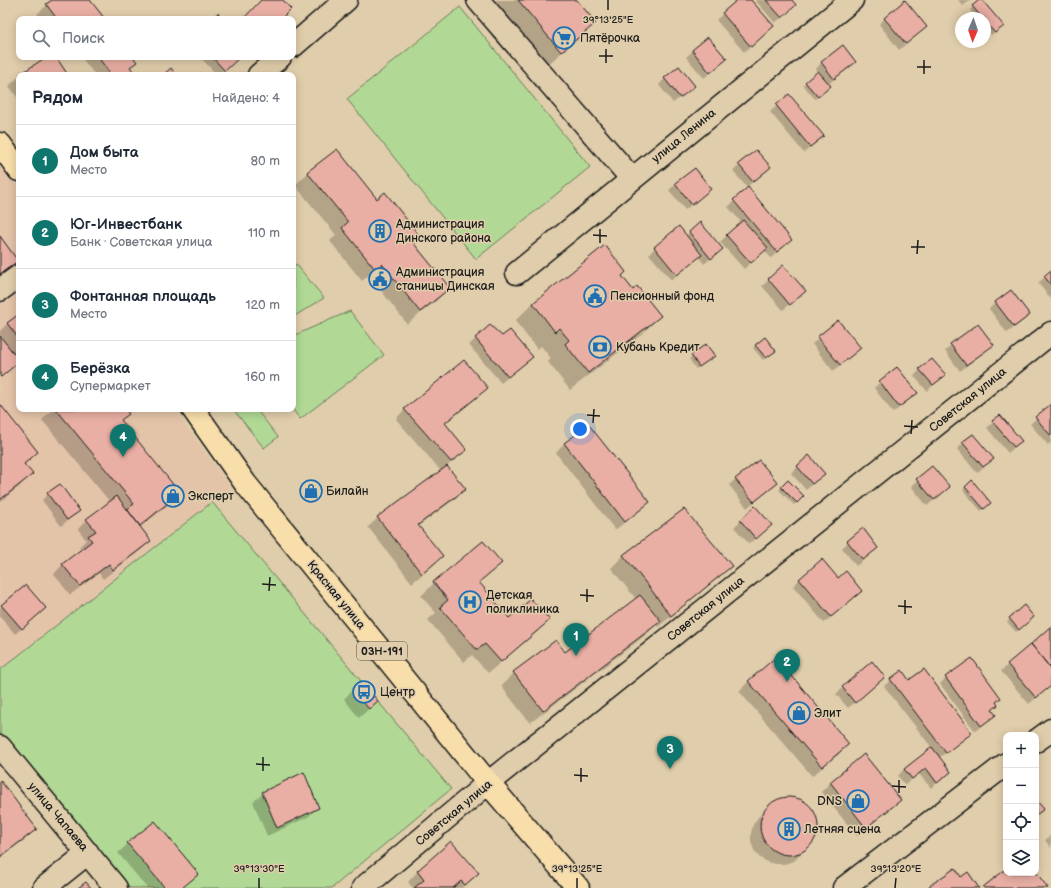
<!DOCTYPE html>
<html lang="ru">
<head>
<meta charset="utf-8">
<style>
  :root { --surface:#fff; --page:#f6f6f7; --text:#1f2937; --muted:#747a83; --line:#e0e1e3; --accent:#0f766e }
  body { margin:0; font-family:"Balsamiq Sans",sans-serif; background:var(--page); color:var(--text) }
  .controls { position:absolute; right:12px; bottom:12px; display:grid; overflow:hidden; border-radius:8px; box-shadow:0 2px 10px #0003 }
  .controls button { width:36px; height:36px; display:grid; place-items:center; padding:0; border:0; border-bottom:1px solid var(--line); background:var(--surface); color:var(--text); font:20px sans-serif }
  .compass { position:absolute; left:955px; top:12px; width:36px; height:36px; border-radius:50%; background:var(--surface); box-shadow:0 2px 10px #0003; rotate:182deg }
  .you { position:absolute; left:580px; top:429px; width:14px; height:14px; margin:-10px; border:3px solid #fff; border-radius:50%; background:#1a73e8; box-shadow:0 0 0 6px #1a73e833 }
  .badge { display:grid; place-items:center; width:26px; height:26px; border-radius:50%; background:var(--accent); color:#fff; font-size:13px; font-weight:700 }
  .pin { position:absolute; translate:-50% -33px; filter:drop-shadow(0 1px 2px #0008) }
  .pin::after { content:''; position:absolute; top:21px; width:14px; height:12px; background:inherit; clip-path:polygon(0 0,100% 0,50% 100%) }
  .list { margin:0; padding:0; list-style:none }
  h2 { display:flex; justify-content:space-between; align-items:center; height:52px; margin:0; padding:0 16px; font-size:17px }
  h2 small { font-size:13px; font-weight:400; color:var(--muted) }
  .list li { display:grid; grid-template-columns:26px 1fr auto; gap:12px; align-items:center; box-sizing:border-box; height:72px; padding:0 16px; border-top:1px solid var(--line) }
  .list b { display:block; font-size:15px; white-space:nowrap }
  .list p { margin:0; font-size:13px; white-space:nowrap; color:var(--muted) }
  .list em { font-size:13px; font-style:normal; color:var(--muted) }
  .icon { flex:none; width:22px; height:22px; fill:none; stroke:currentColor; stroke-width:2; stroke-linecap:round; stroke-linejoin:round }
  .map { position:relative; flex:none; width:1051px; height:888px; overflow:hidden }
  .search { position:absolute; background:var(--surface); box-shadow:0 2px 10px #0003; left:16px; top:16px; width:280px; height:44px; display:flex; align-items:center; gap:10px; box-sizing:border-box; padding:0 14px; border-radius:8px; color:var(--muted); font-size:15px }
  .panel { position:absolute; background:var(--surface); box-shadow:0 2px 10px #0003; left:16px; top:72px; width:280px; height:340px; border-radius:8px }
  .map>svg:first-child { display:block }
</style>
</head>
<body>
<div class="map">
<svg width="1051" height="888" viewBox="0 0 1051 888">
  <rect width="100%" height="100%" fill="#e0cdab"/>
  <filter id="ink" filterUnits="userSpaceOnUse"><feTurbulence type="fractalNoise" baseFrequency=".025" numOctaves="2"/><feDisplacementMap in="SourceGraphic" scale="8" xChannelSelector="R" yChannelSelector="G"/><feConvolveMatrix kernelMatrix="1 2 1 2 8 2 1 2 1" color-interpolation-filters="sRGB"/></filter>
  <g filter="url(#ink)">
    <path fill="#e3c4a9" d="M0 163 19 189V409H174L231 489 212 502 0 670Z"/>
    <path fill="#b1d995" stroke="#667a58" d="M460 7 590 167 476 259 347 99Z
      M296 264 324 298 293 317V267Z
      M350 311 384 355 300 419 292 409H293V336Z
      M233 409H256L278 437 264 448Z
      M212 502 451 789 332 888H130L0 734V670Z"/>
    <path fill="#0003" d="M53 0H89L103 19H41L37 14Z
      M495 0H575L594 23 582 36 548 64Z
      M739 0H749L766 32 744 52 716 20Z
      M755 0H790L789 11 775 23Z
      M958 0H970L963 6Z
      M981 0 1000 28 991 35 985 28V18H977L970 10Z
      M885 18 926 27 899 50 879 24Z
      M708 38 726 59 704 78 686 57Z
      M81 57H132L136 62 129 68 135 75H95Z
      M200 57H239L219 75H217Z
      M822 62H855L849 68 828 84 827 89 815 99 803 85 818 72 816 69Z
      M19 76V100L9 86Z
      M665 78 694 86 687 92 673 103 659 85Z
      M789 95 823 136 804 153 770 112Z
      M756 151 770 167 747 187 791 240 771 258 764 250 744 269 720 242 741 222 728 207 748 189 733 171Z
      M694 169 710 189 685 210 669 190Z
      M308 173 410 240 449 288 436 301 407 324 369 275 362 281 330 241 336 235 295 185Z
      M700 224 715 255 704 264 699 257 671 280 649 254 655 248 686 236Z
      M0 237 17 260 0 277Z
      M783 267 798 297 783 310 762 286Z
      M1051 272V299L1038 283Z
      M621 276 633 291 660 316 642 334 570 390 548 362 551 358 541 346 537 349 515 321 533 303Z
      M995 303 1029 315 1023 321 1007 333 989 309Z
      M19 315V360H18L19 361 0 378V331L7 324Z
      M838 322 860 348 833 371 812 344Z
      M490 326 502 337 531 357 525 363 501 383 469 345Z
      M992 344 986 351 960 371 945 351 951 345Z
      M756 345 772 353 763 360 753 348Z
      M706 346 711 359 696 369 689 359Z
      M920 370 938 381 927 391 914 376Z
      M880 382 917 393 910 399 893 413 874 388Z
      M486 388 477 398 444 424 465 450 456 459 446 467 464 489 455 499 417 527 442 556 432 566 412 583 368 527 378 518 441 471 396 419 405 409Z
      M0 406 37 452 24 465 31 474 19 487 0 502Z
      M1051 406V442L1048 445 1030 424Z
      M53 409H123L127 414 120 421 179 493 167 506 140 527 150 541 141 550 103 579 99 573 70 595 54 574 63 564 82 550 79 547 86 540 78 529 87 520 110 502 42 420Z
      M1000 416 1021 441 1008 453 987 428Z
      M972 435 992 459 977 473 957 449Z
      M565 443 648 502 639 511 615 530 556 453Z
      M809 457 817 480 806 490 791 473Z
      M932 467 949 487 927 506 911 486Z
      M736 479 777 483 770 489 747 508 729 485Z
      M788 481 803 496 794 505 779 490Z
      M965 487 987 506 981 511 963 490Z
      M48 494 79 511 72 517 61 526 42 500Z
      M755 508 764 531 749 544 734 527Z
      M684 510 731 566 718 578 658 627 656 625 647 634 530 723 501 686 514 673 565 653 636 599 611 568 623 556Z
      M482 542 500 563 478 583 508 619 549 620 536 633 488 673 472 655 464 662 428 620 436 613 421 596 434 583Z
      M848 542 871 554 856 566 842 548Z
      M800 579 855 597 824 623 793 586Z
      M2 606 38 615 15 634 0 617V608Z
      M1024 607 1030 620 1016 632 1007 622Z
      M1051 628V685L1029 704 1001 671Z
      M775 659 848 744 839 754 812 776 739 691 748 682Z
      M971 659 997 705 991 711 994 715 988 721 975 731 940 684 946 678Z
      M872 663 878 683 848 708 836 694Z
      M891 680 909 681 971 733 965 739 939 758 950 772 931 788 919 774 905 785 898 776 904 769 932 748 884 686Z
      M353 689 377 701 359 718 344 699Z
      M864 755 900 800 890 809 857 836 821 792 830 783Z
      M0 781 36 829 27 838 0 858Z
      M263 793 318 807 308 817 267 836 253 802Z
      M793 798 803 802 811 808 816 816 817 826 816 836 811 844 794 861 784 864H776L767 862 759 857 754 850 751 842V833L753 825 758 817 775 802 784 799Z
      M1051 835V848L1045 840Z
      M451 843 478 873 462 888H413L408 882 417 872Z
      M128 844 198 874 182 888H147L118 853Z"/>
    <path fill="#e9afa4" stroke="#1c1c1c" d="M52 0H90L105 19H57L46 4Z
      M261 0H283L291 9 281 19H247L245 17Z
      M518 0H577L596 23 561 52Z
      M737 0H751L774 26 751 47 722 13Z
      M766 0H792L796 5 782 18Z
      M905 0 927 27 906 44 884 18Z
      M979 0H982L1004 26 995 33 985 22V18H982L972 6Z
      M218 13 223 19H211Z
      M708 37 727 59 710 73 692 50Z
      M843 45 856 62 834 79 821 62Z
      M46 57H56L68 75H19Z
      M98 57H133L137 62 130 67 136 75H111Z
      M212 57H240L225 71Z
      M679 66 695 86 680 98 664 78Z
      M171 68 176 75H163Z
      M818 71 831 86 818 97 805 82Z
      M789 94 824 136 810 147 776 105Z
      M337 149 377 199 385 192 418 234 411 240 450 288 420 312 382 264 375 269 342 228 348 222 307 172Z
      M756 150 771 167 753 182 738 164Z
      M695 168 711 189 692 205 675 183Z
      M748 187 792 240 777 252 733 200Z
      M743 220 768 248 751 263 726 235Z
      M700 222 723 249 711 259 689 232Z
      M679 226 702 255 677 275 654 247Z
      M0 236 18 261 0 274Z
      M605 245 626 272 622 276 633 290 637 286 661 316 588 373 565 344 569 340 559 328 555 332 533 303Z
      M783 265 806 291 790 305 768 279Z
      M1051 270V285L1044 276Z
      M1011 290 1030 315 1014 327 995 302Z
      M19 314V339L7 323Z
      M838 320 861 348 840 365 817 337Z
      M978 324 994 345 966 365 950 344Z
      M490 325 502 336 510 330 533 357 508 377 475 338Z
      M0 336 19 360V362L1 377 0 376Z
      M765 337 776 351 766 358 755 345Z
      M706 344 715 356 699 367 691 355Z
      M932 359 946 375 933 385 919 369Z
      M464 360 488 388 445 423 467 450 451 462 404 409Z
      M897 367 918 393 899 407 879 381Z
      M0 404 38 452 24 464 33 474 0 500Z
      M1051 404V436L1035 417Z
      M56 409H125L129 414 121 420 180 493 140 526 127 509 134 504Z
      M1000 415 1022 441 1014 447 992 421Z
      M589 425 650 502 625 522 564 443Z
      M973 434 994 459 983 467 962 442Z
      M809 455 825 474 812 484 797 466Z
      M759 460 778 483 754 502 735 479Z
      M447 466 466 489 418 525 443 556 422 574 377 517Z
      M932 466 950 487 934 500 916 479Z
      M788 480 804 496 797 503 781 487Z
      M972 480 991 503 984 509 965 487Z
      M60 484 80 511 67 520 47 493Z
      M117 496 151 541 113 570 109 564 80 586 62 564 92 541 88 536 96 531 86 519Z
      M755 506 772 525 756 539 740 520Z
      M684 509 732 566 671 616 649 587 623 555Z
      M863 528 878 548 863 560 847 541Z
      M483 541 502 563 479 582 509 618 531 599 550 620 501 662 485 644 477 650 440 607 448 600 433 582Z
      M822 559 838 578 846 571 862 591 831 617 799 579Z
      M26 585 46 608 22 629 1 605Z
      M640 595 661 621 543 711 513 672 556 640 565 652Z
      M1024 605 1034 617 1019 630 1009 618Z
      M1051 626V669L1031 644Z
      M1031 644 1051 669V686L1036 698 1007 664Z
      M776 657 849 744 822 767 748 681Z
      M972 658 1001 698 996 702 998 705 992 710 996 715 981 726 945 677Z
      M872 661 885 677 855 703 842 687Z
      M924 669 972 733 946 753 890 679 902 670 909 680Z
      M361 681 378 701 369 709 352 689Z
      M932 747 951 772 937 783 926 768 912 779 904 769Z
      M864 754 901 800 866 828 830 782Z
      M304 772 319 808 277 828 262 792Z
      M0 780 37 829 0 857Z
      M760 826a29 29 0 1 1 58 0a29 29 0 1 1-58 0Z
      M1036 800 1044 809 1036 815Z
      M155 821 199 874 182 888H165L127 843Z
      M451 841 479 873 465 885 461 881 453 888H414L424 880 417 871Z
      M955 868 961 877 968 872 979 888H930L929 886Z
      M1006 869V873H1036V872L1048 888H984L983 887Z
      M86 882 91 888H78Z"/>
    <g fill="none" stroke-linecap="round" stroke-linejoin="round">
      <g stroke="#1c1c1c" stroke-width="25">
        <path id="minor" d="M478 0 632 179
          M293 46 346 0
          M259 75 280 57
          M517 273 852 0
          M0 290 19 276
          M1036 741 1051 730
          M0 747 116 888
          M44 888 88 853
          M363 888 488 783 1051 333
          M844 888 1006 764"/>
      </g>
      <g stroke="#1c1c1c" stroke-width="25">
        <path id="major" d="M0 144 19 170
          M193 409 245 483 488 783 578 888"/>
      </g>
      <use href="#minor" stroke="#e0cdab" stroke-width="22"/>
      <use href="#major" stroke="#f8deab" stroke-width="22"/>
    </g>
  </g>
  <path fill="none" stroke="#1c1c1c" stroke-width="1.5" d="M608 10V0M599 56H613M606 63V49M917 67H931M924 74V60M593 235 607 236M600 243V229M911 247H925M917 254 918 240M587 415 600 416M593 423 594 409M904 426 918 427M911 434 912 420M262 584 276 585M269 591 270 577M580 595 594 596M587 602V589M898 606 912 607M905 614V600M256 764 270 765M263 771V757M574 775 588 776M581 782V768M892 786 906 787M899 793V780M259 888V878M577 888V878M895 888 896 878"/>
  <defs>
    <g id="supermarket-ring" transform="scale(1.15)"><circle r="9.5" fill="#e0cdab" stroke="#1f6fb2" stroke-width="1.5"/><path d="M-6-5.5h2.5l.6 2H6L4.5 2H-2.5L-4.4-4H-6ZM-1.5 3.2a1.3 1.3 0 1 0 .1 0ZM3 3.2a1.3 1.3 0 1 0 .1 0Z" fill="#1f6fb2"/></g>
    <g id="building-ring" transform="scale(1.15)"><circle r="9.5" fill="#e0cdab" stroke="#1f6fb2" stroke-width="1.5"/><path d="M-4-6H4V6H1V3H-1V6H-4ZM-2.5-4.3h1.7v1.8h-1.7ZM.8-4.3h1.7v1.8H.8ZM-2.5-1h1.7V.8h-1.7ZM.8-1h1.7V.8H.8Z" fill="#1f6fb2"/></g>
    <g id="civic-ring" transform="scale(1.15)"><circle r="9.5" fill="#e0cdab" stroke="#1f6fb2" stroke-width="1.5"/><path d="M-.6-6.5H3V-4.5H.6V-3L4-1V1h2V6H-6V1h2V-1L-.6-3ZM-1.2 2.5V6h2.4V2.5Z" fill="#1f6fb2"/></g>
    <g id="bank-ring" transform="scale(1.15)"><circle r="9.5" fill="#e0cdab" stroke="#1f6fb2" stroke-width="1.5"/><path d="M-6-4H6V4H-6ZM0-2.3a2.3 2.3 0 1 0 0 4.6a2.3 2.3 0 1 0 0-4.6Z" fill="#1f6fb2"/></g>
    <g id="shop-ring" transform="scale(1.15)"><circle r="9.5" fill="#e0cdab" stroke="#1f6fb2" stroke-width="1.5"/><path d="M-5-2.5h2.3a2.7 3.5 0 0 1 5.4 0H5L5.5 6h-11ZM-1.5-2.5h3a1.5 2.3 0 0 0-3 0Z" fill="#1f6fb2"/></g>
    <g id="hospital-ring" transform="scale(1.15)"><circle r="9.5" fill="#e0cdab" stroke="#1f6fb2" stroke-width="1.5"/><path d="M-5-5h3v3.5h4V-5h3V5h-3V1.5h-4V5h-3Z" fill="#1f6fb2"/></g>
    <g id="bus-ring" transform="scale(1.15)"><circle r="9.5" fill="#e0cdab" stroke="#1f6fb2" stroke-width="1.5"/><path d="M-5-6H5V4H4V6H2V4H-2V6H-4V4H-5ZM-3.5-4V0h7V-4ZM-3.5 1.2v1.5H-2V1.2ZM2 1.2v1.5H3.5V1.2Z" fill="#1f6fb2"/></g>
  </defs>
  <g fill-rule="evenodd">
    <use href="#supermarket-ring" x="564" y="38"/>
    <use href="#building-ring" x="380" y="231"/>
    <use href="#civic-ring" x="380" y="279"/>
    <use href="#civic-ring" x="595" y="296"/>
    <use href="#bank-ring" x="600" y="347"/>
    <use href="#shop-ring" x="311" y="491"/>
    <use href="#shop-ring" x="173" y="496"/>
    <use href="#hospital-ring" x="470" y="602"/>
    <use href="#bus-ring" x="364" y="692"/>
    <use href="#shop-ring" x="799" y="713"/>
    <use href="#shop-ring" x="858" y="801"/>
    <use href="#building-ring" x="789" y="829"/>
  </g>
  <g text-anchor="middle" dominant-baseline="central" stroke-width="3" stroke-linejoin="round" paint-order="stroke">
    <rect fill="#e0cdab" stroke="#575147" stroke-width="1" x="357" y="642" width="50" height="18" rx="3"/>
    <g font-size="11" font-weight="bold" fill="#1c1c1c">
      <text x="382" y="651">03Н-191</text>
    </g>
    <g font-size="12" fill="#1c1c1c" stroke="#e0cdab" text-anchor="start">
      <text x="580" y="38">Пятёрочка</text>
      <text x="396" y="224">Администрация<tspan x="396" dy="14">Динского района</tspan></text>
      <text x="396" y="272">Администрация<tspan x="396" dy="14">станицы Динская</tspan></text>
      <text x="610" y="296">Пенсионный фонд</text>
      <text x="616" y="347">Кубань Кредит</text>
      <text x="326" y="491">Билайн</text>
      <text x="188" y="496">Эксперт</text>
      <text x="486" y="595">Детская<tspan x="486" dy="14">поликлиника</tspan></text>
      <text x="380" y="692">Центр</text>
      <text x="814" y="713">Элит</text>
      <text x="842" y="801" text-anchor="end">DNS</text>
      <text x="804" y="829">Летняя сцена</text>
    </g>
    <g font-size="12" fill="#1c1c1c" stroke="#e0cdab">
      <text transform="translate(684 136) rotate(-39)">улица Ленина</text>
      <text transform="translate(968 400) rotate(-39)">Советская улица</text>
      <text transform="translate(336 595) rotate(51)">Красная улица</text>
      <text transform="translate(706 609) rotate(-39)">Советская улица</text>
      <text transform="translate(454 813) rotate(-40)">Советская улица</text>
      <text transform="translate(58 817) rotate(50)">улица Чапаева</text>
    </g>
  </g>
  <g font-size="10" text-anchor="middle" fill="#1c1c1c" stroke="#e0cdab" stroke-width="3" stroke-linejoin="round" paint-order="stroke">
    <text x="608" y="23">39°13'25"E</text>
    <text x="259" y="872">39°13'30"E</text>
    <text x="577" y="872">39°13'25"E</text>
    <text x="896" y="872">39°13'20"E</text>
  </g>
</svg>
<div class="controls">
<button>+</button>
<button>−</button>
<button><svg class="icon" aria-label="locate" viewBox="0 0 24 24"><circle cx="12" cy="12" r="6"/><path d="M12 2v4M12 18v4M2 12h4M18 12h4"/></svg></button>
<button><svg class="icon" aria-label="layers" viewBox="0 0 24 24"><path d="M12 4l9 5-9 5-9-5zM3 14l9 5 9-5"/></svg></button>
</div>
<svg class="compass" viewBox="-18 -18 36 36"><path d="M0-13l5 13h-10z" fill="#e53935"/><path d="M0 13l5-13h-10z" fill="#747a83"/></svg>
<div class="you"></div>
<div class="pin badge" style="left:576px;top:656px">1</div>
<div class="pin badge" style="left:787px;top:682px">2</div>
<div class="pin badge" style="left:670px;top:769px">3</div>
<div class="pin badge" style="left:123px;top:457px">4</div>
<div class="search"><svg class="icon" aria-label="search" viewBox="0 0 24 24"><circle cx="10" cy="10" r="6"/><path d="M15 15l6 6"/></svg>Поиск</div>
<section class="panel">
<h2>Рядом<small>Найдено: 4</small></h2>
<ul class="list">
<li><span class="badge">1</span><div><b>Дом быта</b><p>Место</p></div><em>80 m</em></li>
<li><span class="badge">2</span><div><b>Юг-Инвестбанк</b><p>Банк · Советская улица</p></div><em>110 m</em></li>
<li><span class="badge">3</span><div><b>Фонтанная площадь</b><p>Место</p></div><em>120 m</em></li>
<li><span class="badge">4</span><div><b>Берёзка</b><p>Супермаркет</p></div><em>160 m</em></li>
</ul>
</section>
</div>
</body>
</html>
